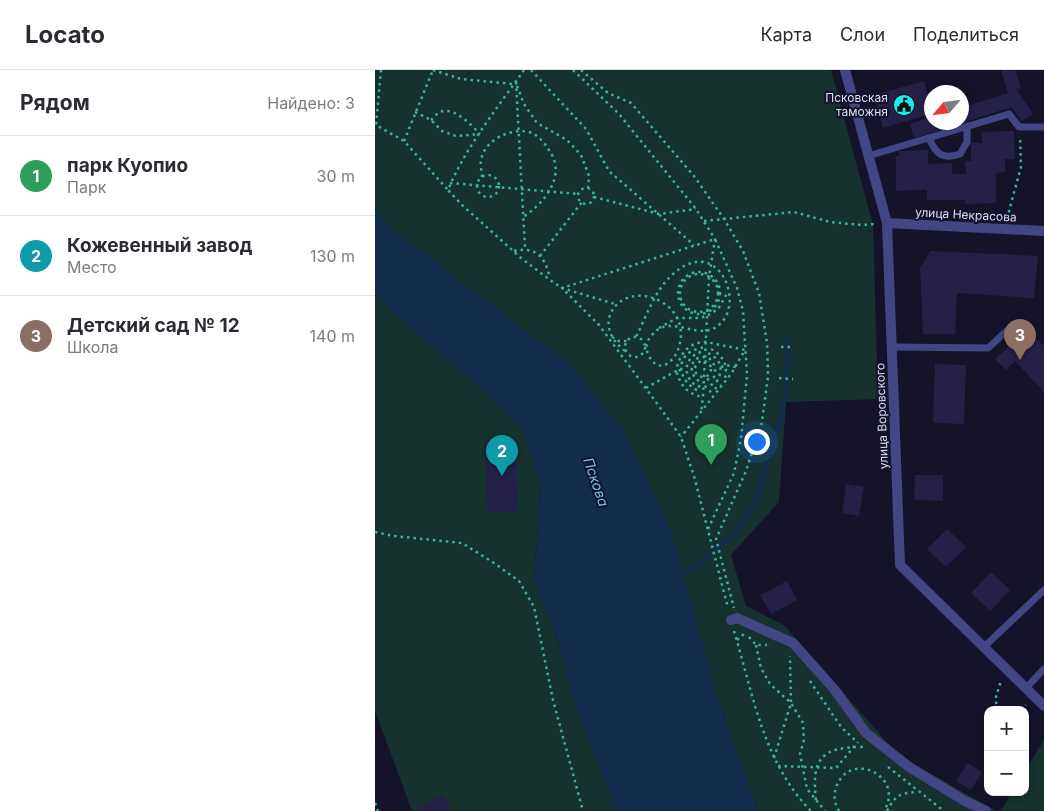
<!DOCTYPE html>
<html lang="ru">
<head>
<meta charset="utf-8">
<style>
  :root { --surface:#fff; --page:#f2f2f3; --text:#2b2b33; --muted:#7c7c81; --line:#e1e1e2; --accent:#db2777 }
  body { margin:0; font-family:Inter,sans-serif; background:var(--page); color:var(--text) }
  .controls { position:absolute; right:15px; bottom:15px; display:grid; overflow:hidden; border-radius:10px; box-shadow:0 2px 8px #0003 }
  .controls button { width:45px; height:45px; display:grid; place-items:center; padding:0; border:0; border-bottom:1px solid var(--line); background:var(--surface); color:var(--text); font:25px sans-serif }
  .compass { position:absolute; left:549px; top:15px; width:45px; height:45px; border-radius:50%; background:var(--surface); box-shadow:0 2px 8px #0003; rotate:242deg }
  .you { position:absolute; left:381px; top:371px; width:18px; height:18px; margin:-12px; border:4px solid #fff; border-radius:50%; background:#1a73e8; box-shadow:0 0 0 8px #1a73e833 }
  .badge { display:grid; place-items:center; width:32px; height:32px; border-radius:50%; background:var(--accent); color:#fff; font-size:16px; font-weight:700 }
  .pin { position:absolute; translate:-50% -41px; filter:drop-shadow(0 1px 2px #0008) }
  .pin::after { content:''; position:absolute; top:26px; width:18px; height:15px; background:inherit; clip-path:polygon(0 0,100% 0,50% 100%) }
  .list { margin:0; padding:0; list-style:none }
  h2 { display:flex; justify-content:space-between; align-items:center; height:65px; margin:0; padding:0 20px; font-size:21px }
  h2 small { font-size:16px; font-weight:400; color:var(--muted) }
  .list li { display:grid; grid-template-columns:32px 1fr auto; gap:15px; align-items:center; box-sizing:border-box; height:80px; padding:0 20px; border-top:1px solid var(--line) }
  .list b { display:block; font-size:19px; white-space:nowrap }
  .list p { margin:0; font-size:16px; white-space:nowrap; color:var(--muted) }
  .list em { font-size:16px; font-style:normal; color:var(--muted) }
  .map { position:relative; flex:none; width:669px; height:741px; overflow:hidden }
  header { display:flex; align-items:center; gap:30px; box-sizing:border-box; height:70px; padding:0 25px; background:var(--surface); border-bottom:1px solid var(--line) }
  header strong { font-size:24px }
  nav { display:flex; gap:28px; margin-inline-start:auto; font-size:18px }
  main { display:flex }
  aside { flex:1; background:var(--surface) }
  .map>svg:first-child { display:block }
  .green { fill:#16322e }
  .water { fill:#132e4c }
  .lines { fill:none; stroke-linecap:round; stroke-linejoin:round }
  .stream { stroke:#132e4c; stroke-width:4.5 }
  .building { fill:#242048 }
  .path { stroke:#3bb39f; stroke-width:2.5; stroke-dasharray:2.5 4; stroke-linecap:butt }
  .lane { stroke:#424684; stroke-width:7 }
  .street { stroke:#424684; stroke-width:10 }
  .labels { text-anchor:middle; stroke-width:4; stroke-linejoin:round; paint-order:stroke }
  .poi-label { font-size:12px; fill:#ddddfc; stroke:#141329; text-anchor:end }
  .street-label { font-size:12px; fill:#ddddfc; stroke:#141329 }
  .water-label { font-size:14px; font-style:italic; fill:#73c6f4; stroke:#141329 }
</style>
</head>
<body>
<header>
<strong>Locato</strong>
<nav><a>Карта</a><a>Слои</a><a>Поделиться</a></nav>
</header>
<main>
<aside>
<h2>Рядом<small>Найдено: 3</small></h2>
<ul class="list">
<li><span class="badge" style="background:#2e9e5b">1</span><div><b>парк Куопио</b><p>Парк</p></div><em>30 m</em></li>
<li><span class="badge" style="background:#0f9aa8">2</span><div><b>Кожевенный завод</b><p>Место</p></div><em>130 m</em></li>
<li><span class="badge" style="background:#8d6e63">3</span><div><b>Детский сад № 12</b><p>Школа</p></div><em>140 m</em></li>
</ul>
</aside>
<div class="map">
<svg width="669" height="741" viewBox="0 0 669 741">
  <rect width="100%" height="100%" fill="#141329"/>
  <g class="green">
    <polygon points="0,0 456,0 498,155 503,329 411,332 404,432 356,485 371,536 410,556 523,685 621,741 383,741 343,629 85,212 15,158 0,138"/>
    <polygon points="0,225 56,276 107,319 148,360 166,414 159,509 183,571 201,639 242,741 37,741 0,641"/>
    <polygon points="669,670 669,741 626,741 637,722 650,722 650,701"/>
  </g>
  <polygon class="water" points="0,138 15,158 195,294 247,358 296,461 343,629 383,741 242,741 201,639 183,571 159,509 166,414 148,360 107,319 56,276 0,225"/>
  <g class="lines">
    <polyline class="stream" points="303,508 315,501 362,461 380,433 407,343 412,314 413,270"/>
  </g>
  <g class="building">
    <polygon points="626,0 640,0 646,18 636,22 642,20 658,44 646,51 637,37 539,68 535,54 556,47 556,52 586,52 586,38 633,23"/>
    <polygon points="549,11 556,35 556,44 508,58 499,25"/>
    <polygon points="639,61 640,89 630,89 630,102 621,103 621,133 590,134 590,130 552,130 552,120 521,121 521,86 524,86 524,81 553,80 553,94 577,93 577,104 591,104 590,91 596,91 596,73 607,73 607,62"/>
    <polygon points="555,181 663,186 659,228 582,223 580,264 548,264 545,198"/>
    <polygon points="652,259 669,276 669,322 640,291 631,300 620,289"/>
    <polygon points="560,294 591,295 589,354 558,353"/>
    <polygon points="141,369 143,441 112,442 110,370"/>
    <polygon points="540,405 568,405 568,431 539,430"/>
    <polygon points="471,414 489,417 484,446 467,443"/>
    <polygon points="572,459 591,477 571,497 552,479"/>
    <polygon points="616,502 635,520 615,541 596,523"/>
    <polygon points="412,511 422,530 396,544 385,525"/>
    <polygon points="592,693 607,702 596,720 581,711"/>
    <polygon points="68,725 76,741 47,741 45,737"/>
  </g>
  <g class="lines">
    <g class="path">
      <polyline points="6,0 1,55 29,71 73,120"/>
      <polyline points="58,0 86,9 138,14"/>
      <path d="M 149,0 C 123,37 90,78 73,120 L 87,135 L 146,188 L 175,210 L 187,218 L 240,234"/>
      <polyline points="156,0 211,59 234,101 319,175"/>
      <polyline points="198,0 244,44 321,139 340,169 334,207 328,327 326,343"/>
      <polyline points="206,0 233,23 256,33 319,106 349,149 368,181 384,223 392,273 393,306 387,352 371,401 341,469 359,538"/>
      <polyline points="141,12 150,178"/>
      <polyline points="142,16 149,34 162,53 192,70 206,85 214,106 213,118"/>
      <polyline points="40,42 56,50 67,61 81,66 105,64"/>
      <path d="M 56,50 C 59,48 62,43 65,42 C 79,36 96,55 105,64"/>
      <polyline points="29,71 58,0"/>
      <circle cx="113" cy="116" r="11"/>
      <path d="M 107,107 C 107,102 105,96 106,91 C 108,70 138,56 157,63 C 164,66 170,74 174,80 C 192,105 170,133 148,147"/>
      <polyline points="75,113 203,124"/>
      <circle cx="211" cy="126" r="8"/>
      <polyline points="219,127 284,144 321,139"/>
      <polyline points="634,149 634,141 646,97 645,66"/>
      <polyline points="329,151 419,142 455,152 487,155 501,154"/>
      <path d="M 139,181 C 161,176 170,187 175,208"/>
      <polyline points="165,186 207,132"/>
      <circle cx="324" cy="223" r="21"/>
      <circle cx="324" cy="223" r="19"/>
      <polyline points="284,258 302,248 324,248 332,246 343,239 353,222"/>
      <circle cx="260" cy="277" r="10"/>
      <polyline points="237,267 244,271 252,271"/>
      <polyline points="406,277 418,277"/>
      <path d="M 336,279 C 349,286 354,297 349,311"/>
      <path d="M 250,281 C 212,252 247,211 285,231 C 330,255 291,320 274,286 C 270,278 271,272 277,265 C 296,241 325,275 346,253 C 370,229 341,164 297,205 C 280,220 271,247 261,267"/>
      <path d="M 326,282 C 297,291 317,332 342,311 C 350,297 344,288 331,282"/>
      <circle cx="328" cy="299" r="8"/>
      <polyline points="346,297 351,295 361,297"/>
      <path d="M 306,300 L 301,301 C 306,316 312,324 328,327"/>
      <polyline points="404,308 418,309"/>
      <path d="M 324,311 C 316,306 313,293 323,288 C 336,283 343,297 339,307 L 329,311"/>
      <path d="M 271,318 L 301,301 C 304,285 313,272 331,272 L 370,280 L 356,304 L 306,367"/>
      <path d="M 322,320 C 307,313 299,293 315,282 C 320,279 326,278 331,277"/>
      <polyline points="334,322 346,315"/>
      <polyline points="333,459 359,403 366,369 372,305 368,241 362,218 340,169 187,218 224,255 281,332 306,367 319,406 353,538"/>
      <polyline points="0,462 19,466 87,473 119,493 144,511 159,537 178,630 208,741"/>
      <path d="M 359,561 C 378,624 388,692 436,741"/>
      <polyline points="374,567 381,575 392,575"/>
      <polyline points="362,570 370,563"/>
      <polyline points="381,575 386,598 395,614 416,633 428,653 429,670 425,684 432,719 450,741"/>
      <polyline points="435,611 466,657 480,670"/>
      <polyline points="624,640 620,630 626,611"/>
      <polyline points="646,640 651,635"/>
      <polyline points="399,688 416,633 415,586"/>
      <polyline points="403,696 461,698 483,672"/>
      <polyline points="513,697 569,741"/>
      <path d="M 441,730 C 436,688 447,677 488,677"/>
      <polyline points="0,733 3,741"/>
      <path d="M 464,741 C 459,733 458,724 462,715 C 477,680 530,707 509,741"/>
      <path d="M 512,741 C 520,726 524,723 542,722"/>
    </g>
    <g class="lane">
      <path d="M 554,68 C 561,84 567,90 585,84 L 592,72 L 592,56"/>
      <polyline points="493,86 634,44 644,57 669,57"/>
      <polyline points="516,277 613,278 638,255"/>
      <polyline points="609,577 669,520"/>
      <polyline points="651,618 669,599"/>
    </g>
    <g class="street">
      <polyline points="470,0 512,153 525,495 669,636"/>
      <polyline points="512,153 669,161"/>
      <polyline points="356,550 362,548 418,573 459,619 491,663 534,697 590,731 611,741"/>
    </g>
  </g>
  <defs>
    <g id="civic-disc" transform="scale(1.125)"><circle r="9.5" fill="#18eded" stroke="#141329"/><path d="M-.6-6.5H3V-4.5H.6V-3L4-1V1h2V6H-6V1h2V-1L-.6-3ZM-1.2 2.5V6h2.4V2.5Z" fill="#111"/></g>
  </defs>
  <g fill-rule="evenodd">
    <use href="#civic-disc" x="529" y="35"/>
  </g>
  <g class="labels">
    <g class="poi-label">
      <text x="513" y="32">Псковская<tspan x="513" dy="14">таможня</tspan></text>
    </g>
    <g class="street-label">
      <text transform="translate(591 145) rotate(3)" y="4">улица Некрасова</text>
      <text transform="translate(507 346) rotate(-92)" y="4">улица Воровского</text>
    </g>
    <g class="water-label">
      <text transform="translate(221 412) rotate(71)" y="5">Пскова</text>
    </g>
  </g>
</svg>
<div class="controls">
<button>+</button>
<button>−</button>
</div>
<svg class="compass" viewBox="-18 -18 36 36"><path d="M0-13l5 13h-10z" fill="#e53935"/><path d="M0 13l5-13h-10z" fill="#7c7c81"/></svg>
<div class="you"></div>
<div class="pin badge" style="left:336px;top:395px;background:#2e9e5b">1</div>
<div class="pin badge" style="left:127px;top:406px;background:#0f9aa8">2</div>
<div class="pin badge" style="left:645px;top:290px;background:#8d6e63">3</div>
</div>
</main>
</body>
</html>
